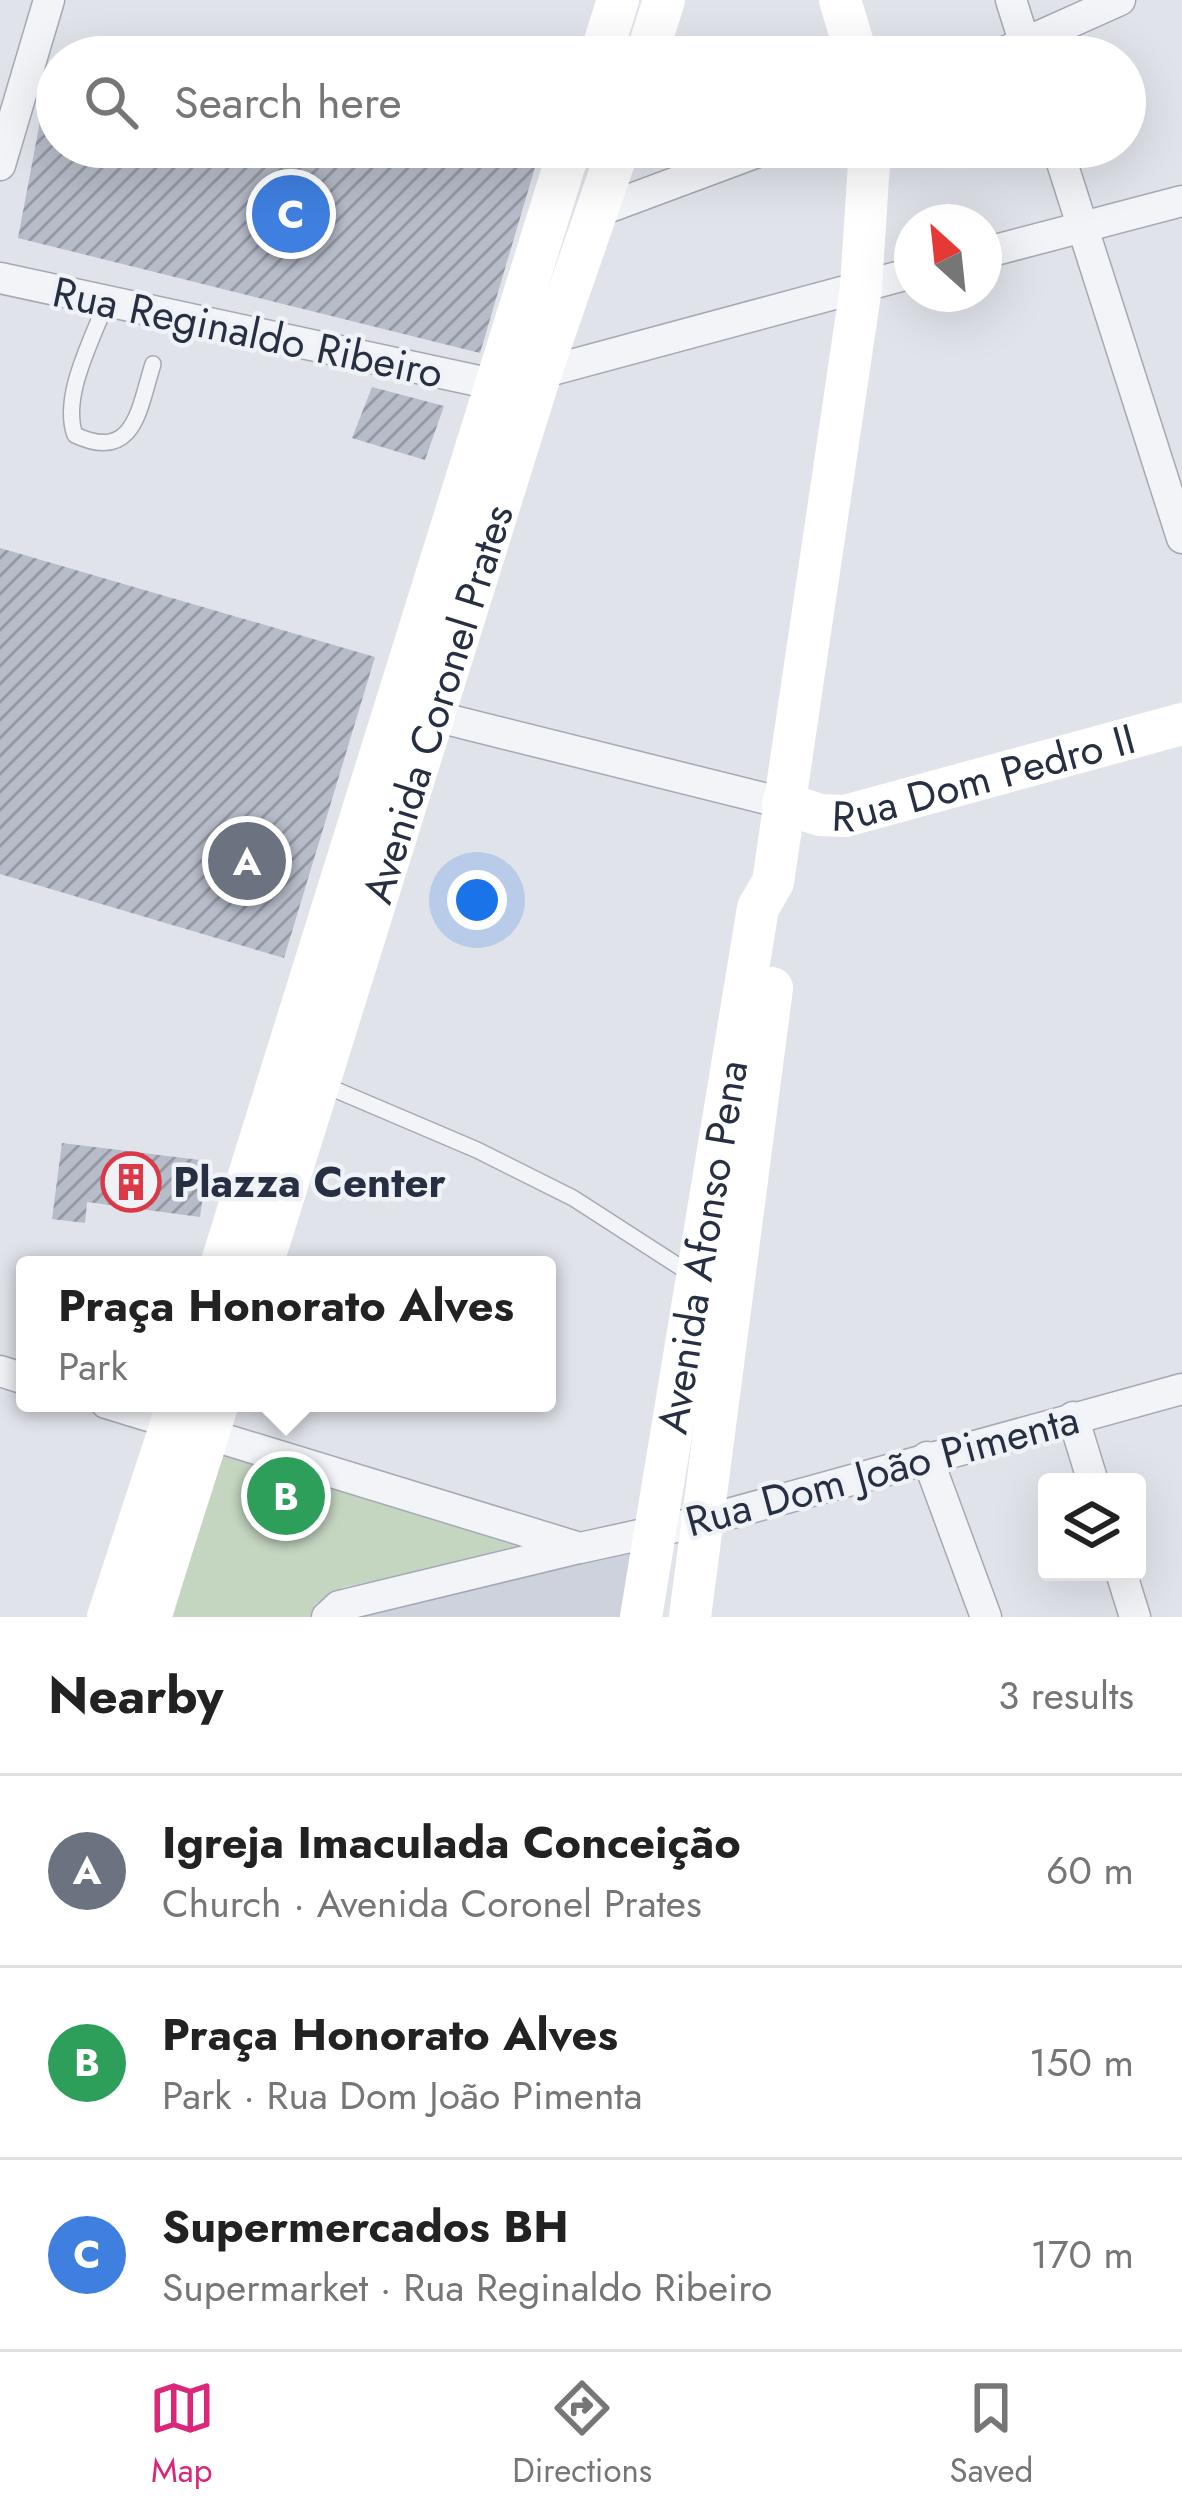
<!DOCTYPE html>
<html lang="en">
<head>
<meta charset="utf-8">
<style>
  :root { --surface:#fff; --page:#f6f6f6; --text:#222; --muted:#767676; --line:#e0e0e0; --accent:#db2777 }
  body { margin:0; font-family:Jost,sans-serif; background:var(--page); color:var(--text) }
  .controls { position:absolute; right:36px; bottom:36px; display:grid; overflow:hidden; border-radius:12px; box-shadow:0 12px 48px #0002 }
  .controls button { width:108px; height:108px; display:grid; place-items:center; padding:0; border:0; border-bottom:3px solid var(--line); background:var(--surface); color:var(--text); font:60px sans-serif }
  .compass { position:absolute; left:894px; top:204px; width:108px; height:108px; border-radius:50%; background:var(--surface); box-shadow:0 12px 48px #0002; rotate:333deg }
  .you { position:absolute; left:477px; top:900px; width:42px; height:42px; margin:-30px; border:9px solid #fff; border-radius:50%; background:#1a73e8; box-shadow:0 0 0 18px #1a73e833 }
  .badge { display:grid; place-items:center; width:78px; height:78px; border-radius:50%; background:var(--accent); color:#fff; font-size:39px; font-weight:700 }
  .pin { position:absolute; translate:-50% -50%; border:6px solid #fff; box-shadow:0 3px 12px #0006 }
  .popup { position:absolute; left:16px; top:1256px; width:540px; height:156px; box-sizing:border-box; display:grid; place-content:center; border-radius:12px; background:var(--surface); filter:drop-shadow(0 3px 9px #0005); font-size:39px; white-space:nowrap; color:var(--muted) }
  .popup b { font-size:45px; color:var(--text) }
  .popup::after { content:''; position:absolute; left:50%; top:100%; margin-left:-24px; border:24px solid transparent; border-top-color:var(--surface) }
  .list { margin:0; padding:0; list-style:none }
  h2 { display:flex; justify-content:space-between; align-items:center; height:156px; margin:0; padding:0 48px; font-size:51px }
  h2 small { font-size:39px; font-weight:400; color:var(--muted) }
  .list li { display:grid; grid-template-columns:78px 1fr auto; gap:36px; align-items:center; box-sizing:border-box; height:192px; padding:0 48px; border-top:3px solid var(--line) }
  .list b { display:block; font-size:45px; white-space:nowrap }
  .list p { margin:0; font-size:39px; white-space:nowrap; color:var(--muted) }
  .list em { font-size:39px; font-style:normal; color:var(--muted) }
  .icon { flex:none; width:66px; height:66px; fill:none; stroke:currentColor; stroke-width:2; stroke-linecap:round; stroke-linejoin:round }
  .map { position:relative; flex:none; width:1182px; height:1617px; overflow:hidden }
  .search { position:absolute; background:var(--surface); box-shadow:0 12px 48px #0002; left:36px; right:36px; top:36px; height:132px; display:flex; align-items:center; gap:30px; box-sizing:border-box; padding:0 42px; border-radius:66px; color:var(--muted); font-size:45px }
  .sheet { height:732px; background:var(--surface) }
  nav { display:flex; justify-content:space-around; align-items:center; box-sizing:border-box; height:168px; border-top:3px solid var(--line); background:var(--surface); font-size:33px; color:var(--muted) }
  nav a { display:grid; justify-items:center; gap:6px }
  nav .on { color:var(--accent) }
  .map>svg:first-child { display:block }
  .built { fill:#cdd2dc }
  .park { fill:#c4d5c0 }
  .building { fill:url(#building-hatch) }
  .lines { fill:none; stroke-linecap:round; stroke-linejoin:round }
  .service-casing { stroke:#a5a9b5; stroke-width:18 }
  .minor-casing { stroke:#a5a9b5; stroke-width:33 }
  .service { stroke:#f3f4f8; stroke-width:15 }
  .minor { stroke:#f3f4f8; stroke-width:30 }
  .secondary { stroke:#fff; stroke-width:42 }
  .labels { text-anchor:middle; stroke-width:9; stroke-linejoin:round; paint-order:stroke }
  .street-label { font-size:42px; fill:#272f43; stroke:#eff2f7 }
  .poi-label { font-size:42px; font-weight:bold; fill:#272f43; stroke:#eff2f7; text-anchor:start }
</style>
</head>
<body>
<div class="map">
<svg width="1182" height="1617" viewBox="0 0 1182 1617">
  <defs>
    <pattern id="building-hatch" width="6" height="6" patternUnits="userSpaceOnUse" patternTransform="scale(3)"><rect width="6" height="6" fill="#b6bcc8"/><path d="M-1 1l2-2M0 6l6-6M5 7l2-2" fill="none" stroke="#9499a4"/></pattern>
  </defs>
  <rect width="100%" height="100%" fill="#e0e3ea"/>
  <polygon class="built" points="631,1547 622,1617 347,1617"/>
  <polygon class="park" points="221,1453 509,1540 516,1547 507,1555 343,1587 315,1604 311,1617 173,1617"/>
  <g class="building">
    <polygon points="45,95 57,96 57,147 541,147 480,353 18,238"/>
    <polygon points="372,387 444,406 425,460 352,438"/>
    <polygon points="0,548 375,657 284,958 0,874"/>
    <polygon points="62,1143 208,1161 200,1217 87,1202 85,1223 52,1219"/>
  </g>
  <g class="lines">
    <g class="service-casing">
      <g id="service">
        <path d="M 106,303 C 92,340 61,397 75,435 C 135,463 139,408 153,364"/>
        <polyline points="322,1084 477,1150 573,1198 694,1276"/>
      </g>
    </g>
    <g class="minor-casing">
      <g id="minor">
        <polyline points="1011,0 1029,57"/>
        <polyline points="993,57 1120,0"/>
        <polyline points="1057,147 1182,538"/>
        <polyline points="0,165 49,0"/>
        <polyline points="599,211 771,147"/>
        <polyline points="984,253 1182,201"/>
        <polyline points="0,278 497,385 912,273"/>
        <polyline points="434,716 783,803"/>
        <polyline points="0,1371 25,1379"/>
        <polyline points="106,1403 580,1548 703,1521 1182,1389"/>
        <polyline points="1073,1417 1093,1482"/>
        <polyline points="927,1457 986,1617"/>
        <polyline points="1121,1572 1135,1617"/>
        <polyline points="327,1617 339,1606 579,1548"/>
      </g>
    </g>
    <use href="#service" class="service"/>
    <use href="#minor" class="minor"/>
    <g class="secondary">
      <polyline points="840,0 857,57"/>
      <polyline points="600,57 618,0"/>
      <polyline points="646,57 664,0"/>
      <path id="s1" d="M 783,803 L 820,815 L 845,816 L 1182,724"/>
      <polyline points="221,1265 570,147"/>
      <path id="s2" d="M 262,1265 L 541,372 L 619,147"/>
      <polyline points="108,1617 178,1403"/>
      <polyline points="150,1617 218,1403"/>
      <path id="s3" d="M 641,1617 L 758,908 L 773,882 L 861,287 L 870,147"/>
      <polyline points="690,1617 772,988"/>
    </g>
  </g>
  <defs>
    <g id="building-ring" transform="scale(3)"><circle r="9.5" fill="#eff2f7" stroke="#db3848" stroke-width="1.5"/><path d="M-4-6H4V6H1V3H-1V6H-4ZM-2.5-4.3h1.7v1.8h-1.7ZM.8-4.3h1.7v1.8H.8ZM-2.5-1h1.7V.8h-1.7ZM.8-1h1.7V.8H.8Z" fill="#db3848"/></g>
  </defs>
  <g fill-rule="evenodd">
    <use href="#building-ring" x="131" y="1182"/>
  </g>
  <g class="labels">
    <g class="street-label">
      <text transform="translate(248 332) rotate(12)" y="15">Rua Reginaldo Ribeiro</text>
      <text dy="15" stroke="none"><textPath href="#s2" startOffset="588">Avenida Coronel Prates</textPath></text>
      <text dy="15" stroke="none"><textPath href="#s1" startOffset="207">Rua Dom Pedro II</textPath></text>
      <text dy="15" stroke="none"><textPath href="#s3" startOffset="375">Avenida Afonso Pena</textPath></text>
      <text transform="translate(882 1470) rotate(-15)" y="15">Rua Dom João Pimenta</text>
    </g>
    <g class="poi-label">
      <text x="173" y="1197">Plazza Center</text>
    </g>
  </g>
</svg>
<div class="controls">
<button><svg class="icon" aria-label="layers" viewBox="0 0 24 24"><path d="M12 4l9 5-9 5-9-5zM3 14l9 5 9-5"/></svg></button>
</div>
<svg class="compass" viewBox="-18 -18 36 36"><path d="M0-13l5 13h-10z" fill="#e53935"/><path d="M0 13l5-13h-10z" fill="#767676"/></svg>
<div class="you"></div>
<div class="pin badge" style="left:247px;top:861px;background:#6b7280">A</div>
<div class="pin badge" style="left:286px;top:1496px;background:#2e9e5b">B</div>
<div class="popup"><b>Praça Honorato Alves</b>Park</div>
<div class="pin badge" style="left:291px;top:214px;background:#3f7fe0">C</div>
<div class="search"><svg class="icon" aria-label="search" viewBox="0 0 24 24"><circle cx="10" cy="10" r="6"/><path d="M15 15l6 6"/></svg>Search here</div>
</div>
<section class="sheet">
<h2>Nearby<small>3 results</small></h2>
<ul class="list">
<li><span class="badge" style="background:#6b7280">A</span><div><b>Igreja Imaculada Conceição</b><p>Church · Avenida Coronel Prates</p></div><em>60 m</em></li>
<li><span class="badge" style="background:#2e9e5b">B</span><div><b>Praça Honorato Alves</b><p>Park · Rua Dom João Pimenta</p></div><em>150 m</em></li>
<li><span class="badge" style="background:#3f7fe0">C</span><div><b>Supermercados BH</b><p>Supermarket · Rua Reginaldo Ribeiro</p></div><em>170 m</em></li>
</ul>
</section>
<nav>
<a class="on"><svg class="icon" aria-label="map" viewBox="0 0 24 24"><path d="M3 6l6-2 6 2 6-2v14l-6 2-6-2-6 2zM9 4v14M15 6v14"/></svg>Map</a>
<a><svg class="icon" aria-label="directions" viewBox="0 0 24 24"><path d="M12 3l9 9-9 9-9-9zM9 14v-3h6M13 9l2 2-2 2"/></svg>Directions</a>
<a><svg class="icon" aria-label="saved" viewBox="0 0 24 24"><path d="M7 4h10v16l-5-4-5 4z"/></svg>Saved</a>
</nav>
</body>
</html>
